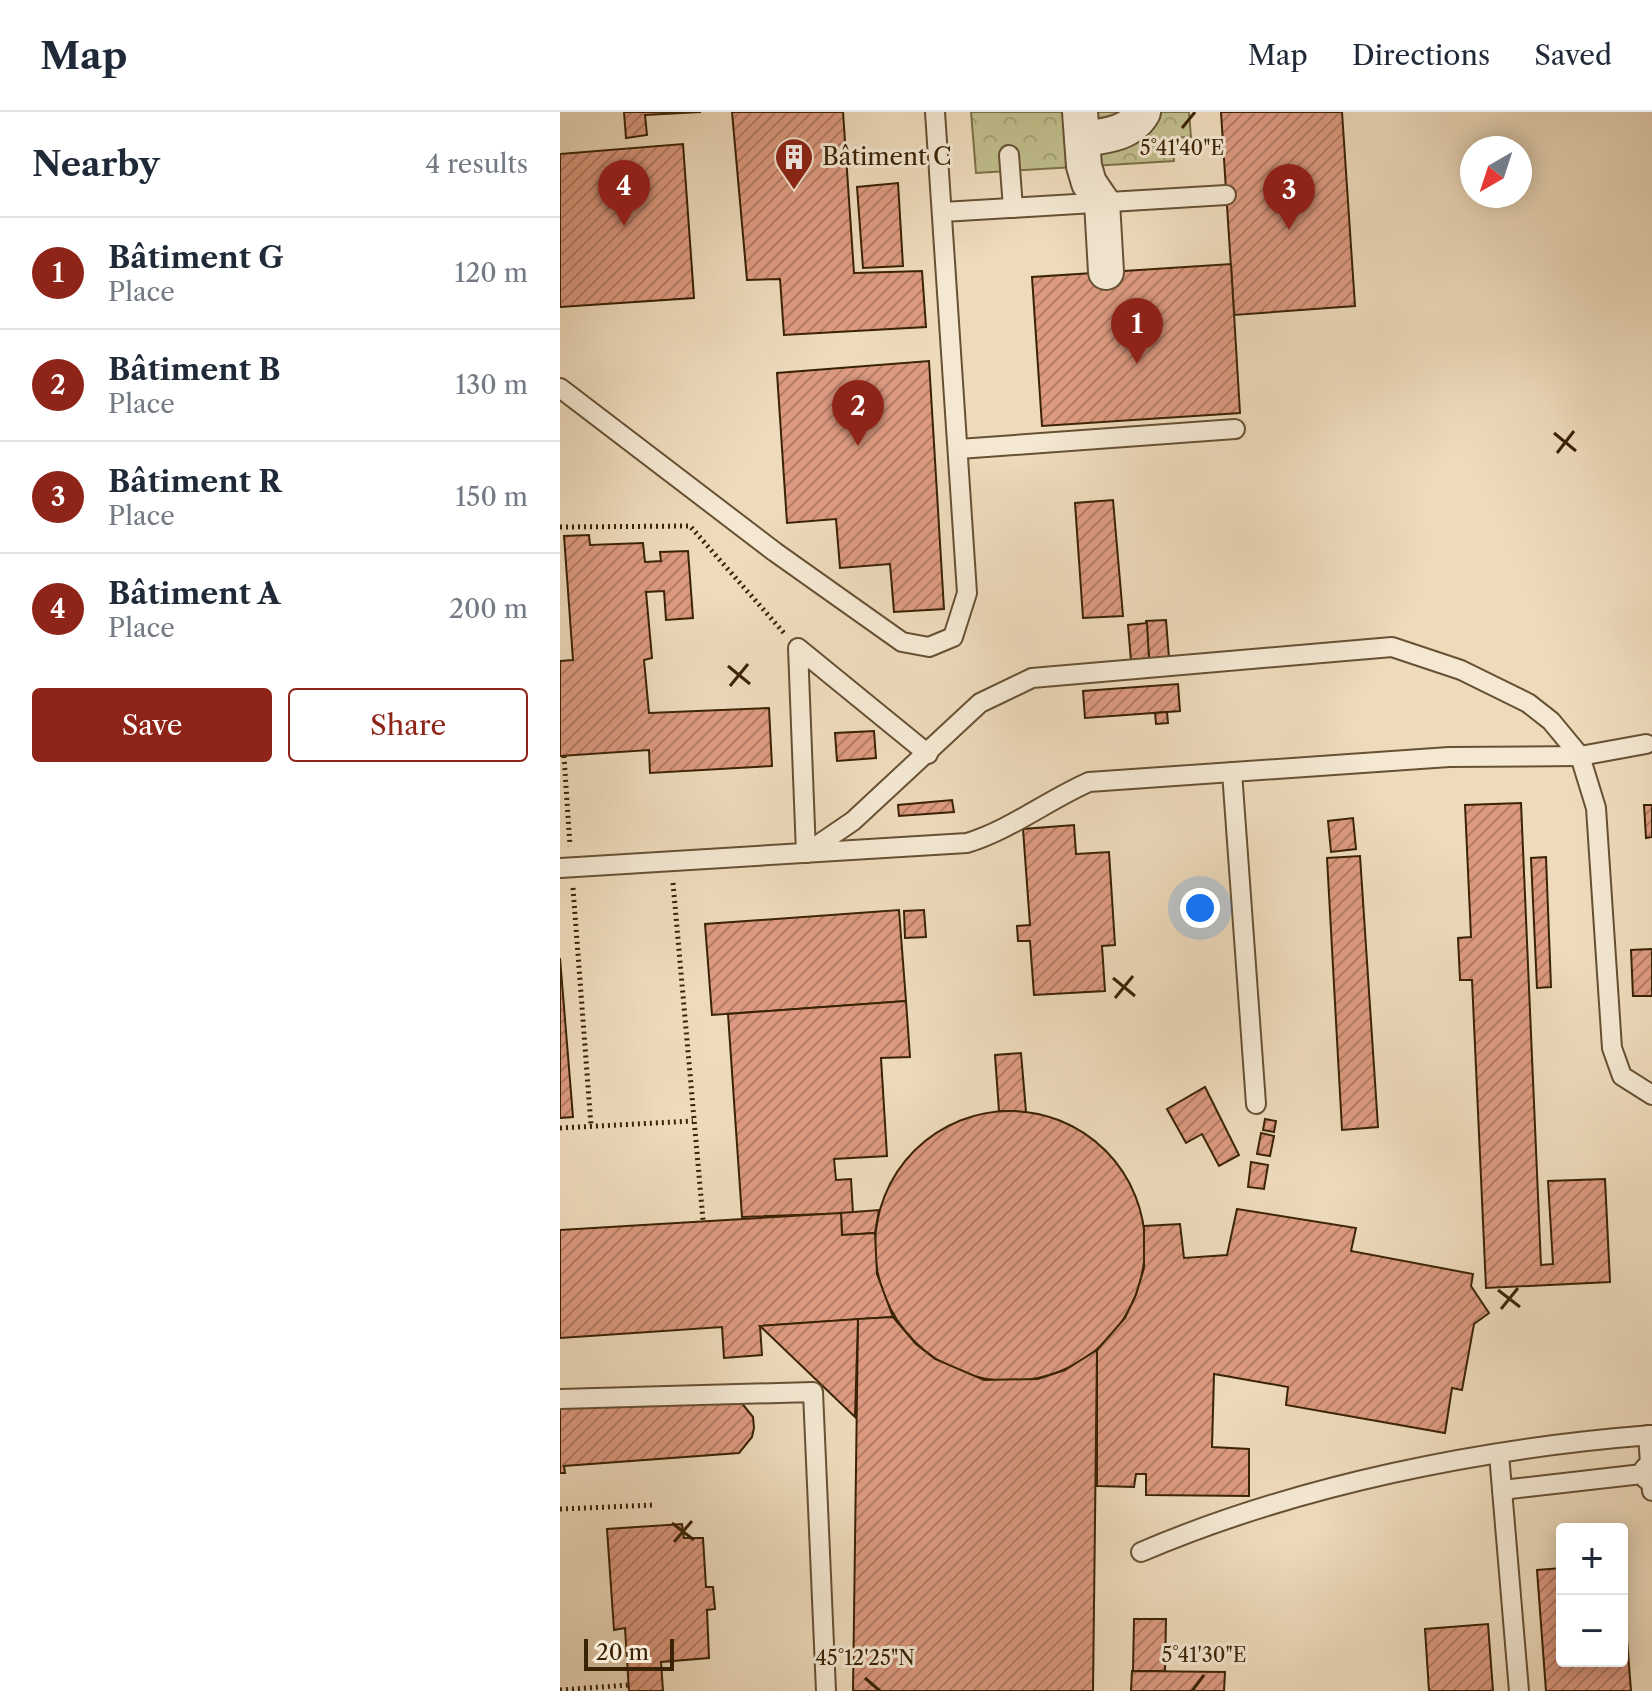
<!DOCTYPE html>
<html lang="en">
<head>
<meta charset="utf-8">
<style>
  :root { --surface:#fff; --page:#f2f2f3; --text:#1f2937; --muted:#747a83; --line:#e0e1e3; --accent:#8f2418 }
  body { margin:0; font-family:"Libre Caslon Text",serif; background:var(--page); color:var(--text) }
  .controls { position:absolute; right:24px; bottom:24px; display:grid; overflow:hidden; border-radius:8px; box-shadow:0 4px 20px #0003 }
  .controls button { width:72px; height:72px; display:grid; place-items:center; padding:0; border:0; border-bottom:2px solid var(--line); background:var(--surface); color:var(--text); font:40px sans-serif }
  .compass { position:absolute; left:900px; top:24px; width:72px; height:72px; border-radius:50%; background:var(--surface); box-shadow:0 4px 20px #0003; rotate:219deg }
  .scale { position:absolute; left:24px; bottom:20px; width:90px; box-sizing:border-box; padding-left:8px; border:4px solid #3a2305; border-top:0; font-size:22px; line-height:28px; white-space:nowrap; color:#3a2305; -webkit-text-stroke:6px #f4e8d3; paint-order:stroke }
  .you { position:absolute; left:640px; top:796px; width:28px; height:28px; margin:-20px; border:6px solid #fff; border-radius:50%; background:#1a73e8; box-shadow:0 0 0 12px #1a73e833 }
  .badge { display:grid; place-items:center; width:52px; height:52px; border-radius:50%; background:var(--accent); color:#fff; font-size:26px; font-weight:700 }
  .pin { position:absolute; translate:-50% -66px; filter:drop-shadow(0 2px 4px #0008) }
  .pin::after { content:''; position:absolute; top:42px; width:28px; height:24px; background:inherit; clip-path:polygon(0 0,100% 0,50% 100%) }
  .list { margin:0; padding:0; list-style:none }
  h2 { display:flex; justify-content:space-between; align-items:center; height:104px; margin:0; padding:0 32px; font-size:34px }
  h2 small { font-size:26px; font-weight:400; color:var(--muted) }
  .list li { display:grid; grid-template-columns:52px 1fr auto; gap:24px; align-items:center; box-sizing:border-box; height:112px; padding:0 32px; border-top:2px solid var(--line) }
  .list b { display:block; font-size:30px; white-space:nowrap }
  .list p { margin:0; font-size:26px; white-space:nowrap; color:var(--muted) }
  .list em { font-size:26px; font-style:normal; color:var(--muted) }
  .actions { display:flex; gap:16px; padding:24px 32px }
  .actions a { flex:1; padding:18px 0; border:2px solid var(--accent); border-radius:8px; text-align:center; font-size:28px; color:var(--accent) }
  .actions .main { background:var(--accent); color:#fff }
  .map { position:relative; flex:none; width:1092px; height:1579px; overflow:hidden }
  header { display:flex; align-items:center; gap:48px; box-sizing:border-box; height:112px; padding:0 40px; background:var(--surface); border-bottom:2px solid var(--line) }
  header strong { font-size:38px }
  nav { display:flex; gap:44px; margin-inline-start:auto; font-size:28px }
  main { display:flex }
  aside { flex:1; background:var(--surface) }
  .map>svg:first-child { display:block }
  .forest { fill:url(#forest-crowns); stroke:#7d7048; stroke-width:2 }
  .building { fill:url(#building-hatch); stroke:#3a2305; stroke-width:2 }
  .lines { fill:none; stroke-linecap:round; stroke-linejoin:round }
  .lane-casing { stroke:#675133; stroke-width:22 }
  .street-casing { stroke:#675133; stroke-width:38 }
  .path { stroke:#3a2305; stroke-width:5; stroke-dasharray:2 4; stroke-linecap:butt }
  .lane { stroke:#f4e8d3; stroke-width:18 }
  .street { stroke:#f4e8d3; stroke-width:34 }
  .ticks { fill:none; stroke:#3a2305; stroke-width:3 }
  .labels { text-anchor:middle; stroke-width:6; stroke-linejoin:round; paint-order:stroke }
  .poi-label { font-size:24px; fill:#3a2305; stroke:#f4e8d3; text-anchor:start }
  .ticks-label { font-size:20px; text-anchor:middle; fill:#3a2305; stroke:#f4e8d3; stroke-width:6; stroke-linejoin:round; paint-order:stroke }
</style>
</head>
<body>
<header>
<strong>Map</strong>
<nav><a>Map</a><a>Directions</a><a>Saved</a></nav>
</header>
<main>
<aside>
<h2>Nearby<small>4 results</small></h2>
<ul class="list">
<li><span class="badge">1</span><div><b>Bâtiment G</b><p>Place</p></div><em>120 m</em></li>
<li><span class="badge">2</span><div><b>Bâtiment B</b><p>Place</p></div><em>130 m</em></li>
<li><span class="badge">3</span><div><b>Bâtiment R</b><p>Place</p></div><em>150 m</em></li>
<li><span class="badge">4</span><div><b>Bâtiment A</b><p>Place</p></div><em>200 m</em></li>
</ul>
<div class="actions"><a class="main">Save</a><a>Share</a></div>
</aside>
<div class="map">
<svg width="1092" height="1579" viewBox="0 0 1092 1579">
  <defs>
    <pattern id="forest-crowns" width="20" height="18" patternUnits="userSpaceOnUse" patternTransform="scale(2)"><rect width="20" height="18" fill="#c0be8c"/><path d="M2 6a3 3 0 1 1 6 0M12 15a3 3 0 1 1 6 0" fill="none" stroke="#a6a377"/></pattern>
    <pattern id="building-hatch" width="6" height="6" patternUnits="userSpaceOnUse" patternTransform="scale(2)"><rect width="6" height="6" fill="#dd9a80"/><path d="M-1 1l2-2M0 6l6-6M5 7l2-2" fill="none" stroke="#b47d67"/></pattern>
  </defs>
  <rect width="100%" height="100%" fill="#eedbbc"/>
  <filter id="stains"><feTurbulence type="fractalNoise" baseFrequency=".0025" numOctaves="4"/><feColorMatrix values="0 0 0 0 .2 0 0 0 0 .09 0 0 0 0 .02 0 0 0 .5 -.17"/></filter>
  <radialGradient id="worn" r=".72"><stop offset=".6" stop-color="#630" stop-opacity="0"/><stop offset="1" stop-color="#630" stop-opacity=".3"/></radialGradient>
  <polygon class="forest" points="411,0 629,0 631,25 611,26 614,49 416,61"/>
  <g class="building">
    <polygon points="64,0 141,0 85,3 87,23 66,26"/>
    <polygon points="172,0 283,0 294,161 362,159 366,215 224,223 220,167 187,168"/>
    <polygon points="661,0 782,0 795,194 674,203"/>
    <polygon points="123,32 134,186 0,195 0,42"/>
    <polygon points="338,71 343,154 303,156 297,75"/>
    <polygon points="671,152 680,301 482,314 472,165"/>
    <polygon points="369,249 384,497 334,500 330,452 280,456 276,407 227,411 217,261"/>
    <polygon points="553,388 563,504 523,506 515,391"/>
    <polygon points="29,423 30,433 83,431 85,450 101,449 100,440 128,439 133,506 106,508 104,479 86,480 92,546 84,548 89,601 209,596 212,654 90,661 89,638 0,644 0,549 13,548 4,424"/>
    <polygon points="606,508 609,546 589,547 586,509"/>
    <polygon points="587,511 589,547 571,549 568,513"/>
    <polygon points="618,572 620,599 525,606 523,579"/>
    <polygon points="607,600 608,611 596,612 595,601"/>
    <polygon points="314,619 316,646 277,649 275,621"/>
    <polygon points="392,688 394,700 339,704 338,693"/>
    <polygon points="961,691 981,1153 993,1152 988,1069 1045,1067 1050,1170 926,1176 912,868 900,868 898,826 911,825 905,693"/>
    <polygon points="1084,693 1092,693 1092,725 1086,726"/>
    <polygon points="793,706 796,737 771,740 768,709"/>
    <polygon points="514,713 516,742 549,740 555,833 542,834 545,879 474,883 470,829 458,829 457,814 470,813 463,717"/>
    <polygon points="800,744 818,1015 782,1018 767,746"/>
    <polygon points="986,745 991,875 977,876 971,746"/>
    <polygon points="339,798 346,889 152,903 145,812"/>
    <polygon points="364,798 366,825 345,826 344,799"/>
    <polygon points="1092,837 1092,884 1073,884 1071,838"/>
    <polygon points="0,846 13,1005 0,1006"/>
    <polygon points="346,889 350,945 321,946 327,1044 274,1047 276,1068 291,1067 293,1101 182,1105 168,902"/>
    <polygon points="461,941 466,1000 439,999 435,943"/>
    <polygon points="645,975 679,1043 659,1054 642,1022 626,1031 607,997"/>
    <circle cx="450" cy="1134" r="135"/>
    <polygon points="705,1007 716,1009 714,1020 703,1018"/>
    <polygon points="701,1021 714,1024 710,1044 697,1042"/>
    <polygon points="691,1050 708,1053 704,1077 688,1075"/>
    <polygon points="677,1097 796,1116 791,1139 913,1162 911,1174 929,1201 914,1212 902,1278 892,1276 885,1321 726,1293 728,1275 654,1262 652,1335 689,1337 689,1384 586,1383 586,1362 576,1362 574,1375 537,1374 537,1238 565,1206 576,1183 584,1156 584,1114 620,1112 624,1146 667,1143"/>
    <polygon points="319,1098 315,1121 282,1123 281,1101"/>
    <polygon points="281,1101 282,1123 315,1121 317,1162 333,1205 200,1214 202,1243 164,1246 162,1215 0,1226 0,1118"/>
    <polygon points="333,1205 356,1232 375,1247 424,1268 478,1267 505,1258 537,1238 533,1579 293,1579 298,1207"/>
    <polygon points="298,1207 295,1305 200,1214"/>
    <polygon points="180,1289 193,1305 194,1316 192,1325 179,1341 4,1354 5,1361 0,1361 0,1290"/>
    <polygon points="122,1412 124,1426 143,1426 146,1475 153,1475 155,1497 147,1498 149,1546 101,1550 103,1579 69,1579 65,1516 54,1518 47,1417"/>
    <polygon points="1002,1456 1002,1549 1062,1549 1062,1463 1071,1579 986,1579 977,1458"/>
    <polygon points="574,1507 606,1507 605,1559 573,1559"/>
    <polygon points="928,1512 933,1579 869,1579 865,1517"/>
    <polygon points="572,1559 665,1560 664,1579 571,1579"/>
  </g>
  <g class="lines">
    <g class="lane-casing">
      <g id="lane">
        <polyline points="449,43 453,96"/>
        <polyline points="383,100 666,83"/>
        <polyline points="0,276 215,440 342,530 369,535 393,525 407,481 375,0"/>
        <polyline points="399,337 675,317"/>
        <polyline points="672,660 696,992"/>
        <polyline points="246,741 293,709 420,591 472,566 832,535 901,558 968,591 991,609 1020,644 1036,696 1052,936 1062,964 1092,983"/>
        <polyline points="246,741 238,536 368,642"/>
        <path d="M 0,756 L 407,731 C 450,718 488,688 529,670 L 889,645 L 1020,644 L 1086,632"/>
        <polyline points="0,1287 253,1280 266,1579"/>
        <polyline points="1088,1323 1092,1379"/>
        <polyline points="939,1342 959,1579"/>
        <polyline points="942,1378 1091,1361"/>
        <path d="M 581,1440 C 738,1373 922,1336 1092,1323"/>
      </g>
    </g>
    <g class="street-casing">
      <g id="street">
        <polyline points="520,0 524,54 529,71 542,90 546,160"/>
        <path d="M 522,27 C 545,24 571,22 583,0"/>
        <polyline points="1091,1361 1092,1361"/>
      </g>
    </g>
    <g class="path">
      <polyline points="0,415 130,414 224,521"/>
      <polyline points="4,644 10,734"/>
      <polyline points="113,771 143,1108"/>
      <polyline points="13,776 31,1014"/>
      <polyline points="0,1016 133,1009"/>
      <polyline points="0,1397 94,1393"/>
      <polyline points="0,1578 68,1573"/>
    </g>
    <use href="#lane" class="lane"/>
    <use href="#street" class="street"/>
  </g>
  <path class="ticks" d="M 622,16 L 635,0M 994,321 L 1016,339M 997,341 L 1014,319M 168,554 L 190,572M 170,574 L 188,552M 553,866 L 575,884M 555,886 L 573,864M 938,1178 L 960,1195M 941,1197 L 958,1176M 112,1411 L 134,1428M 114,1430 L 132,1409M 305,1566 L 320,1579M 632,1579 L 644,1563"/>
  <defs>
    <g id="building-pin" transform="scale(2)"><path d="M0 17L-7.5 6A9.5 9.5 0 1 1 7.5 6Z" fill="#8f2418" stroke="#f4e8d3"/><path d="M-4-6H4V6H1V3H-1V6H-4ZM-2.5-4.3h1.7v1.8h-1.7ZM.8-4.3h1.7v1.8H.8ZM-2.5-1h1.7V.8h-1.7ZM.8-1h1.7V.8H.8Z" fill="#fff"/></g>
  </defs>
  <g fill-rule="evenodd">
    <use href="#building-pin" x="234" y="45"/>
  </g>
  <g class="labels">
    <g class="poi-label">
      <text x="262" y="53">Bâtiment C</text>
    </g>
  </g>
  <g class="ticks-label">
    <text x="622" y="43">5°41'40"E</text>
    <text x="644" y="1550">5°41'30"E</text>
    <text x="305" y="1553">45°12'25"N</text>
  </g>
  <rect width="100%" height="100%" filter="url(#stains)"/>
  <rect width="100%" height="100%" fill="url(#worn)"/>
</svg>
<div class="controls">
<button>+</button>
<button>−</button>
</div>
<svg class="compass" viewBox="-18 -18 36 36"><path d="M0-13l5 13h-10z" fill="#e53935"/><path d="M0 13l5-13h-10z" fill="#747a83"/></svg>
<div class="scale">20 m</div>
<div class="you"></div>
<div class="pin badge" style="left:577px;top:252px">1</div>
<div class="pin badge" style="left:298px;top:334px">2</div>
<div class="pin badge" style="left:729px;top:118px">3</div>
<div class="pin badge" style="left:64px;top:114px">4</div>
</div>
</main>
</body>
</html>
